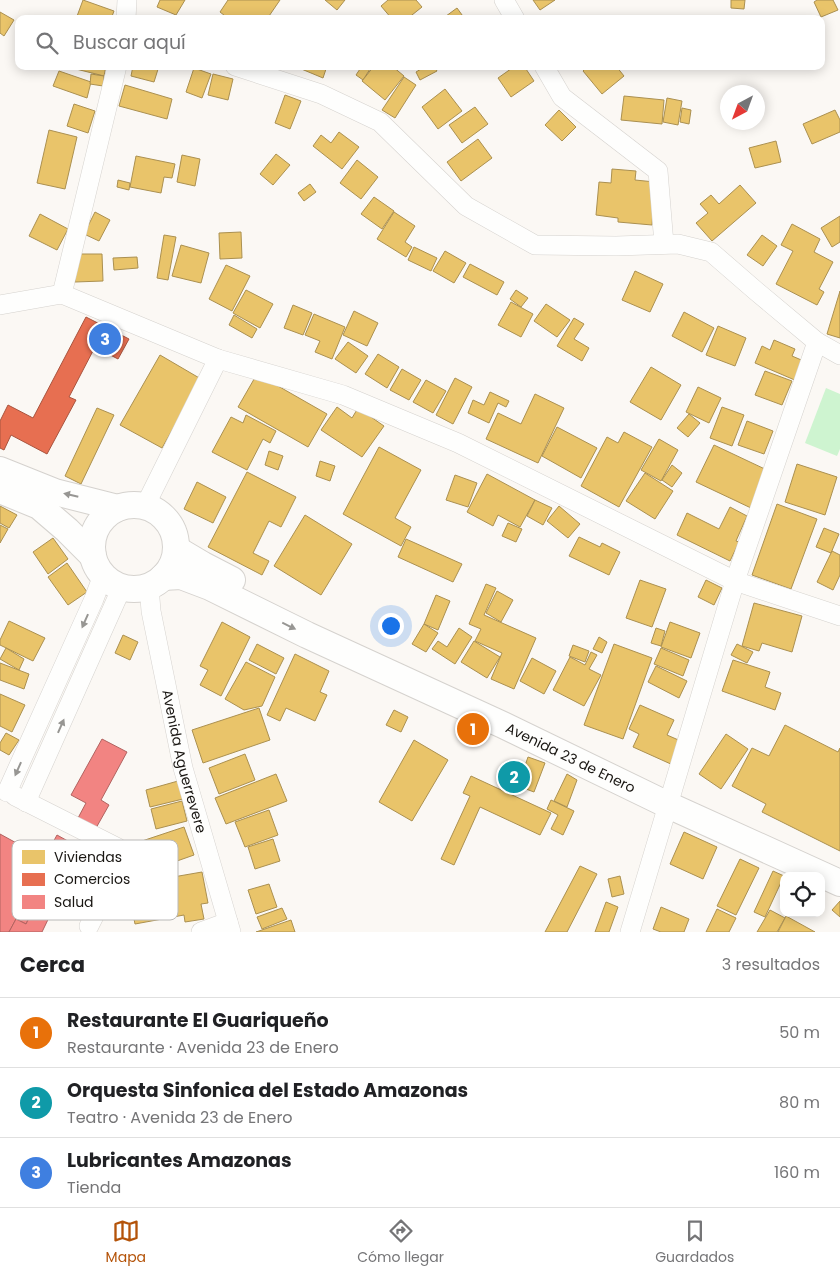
<!DOCTYPE html>
<html lang="es">
<head>
<meta charset="utf-8">
<style>
  :root { --surface:#fff; --page:#f2f2f2; --text:#202124; --muted:#757577; --line:#e0e0e0; --accent:#b45309 }
  body { margin:0; font-family:Poppins,sans-serif; background:var(--page); color:var(--text) }
  .controls { position:absolute; right:15px; bottom:15px; display:grid; overflow:hidden; border-radius:10px; box-shadow:0 2px 12px #0003 }
  .controls button { width:45px; height:45px; display:grid; place-items:center; padding:0; border:0; border-bottom:1px solid var(--line); background:var(--surface); color:var(--text); font:25px sans-serif }
  .compass { position:absolute; left:720px; top:85px; width:45px; height:45px; border-radius:50%; background:var(--surface); box-shadow:0 2px 12px #0003; rotate:221deg }
  .you { position:absolute; left:390px; top:625px; width:18px; height:18px; margin:-12px; border:4px solid #fff; border-radius:50%; background:#1a73e8; box-shadow:0 0 0 8px #1a73e833 }
  .badge { display:grid; place-items:center; width:32px; height:32px; border-radius:50%; background:var(--accent); color:#fff; font-size:16px; font-weight:700 }
  .pin { position:absolute; translate:-50% -50%; border:2px solid #fff; box-shadow:0 1px 5px #0006 }
  .list { margin:0; padding:0; list-style:none }
  h2 { display:flex; justify-content:space-between; align-items:center; height:65px; margin:0; padding:0 20px; font-size:21px }
  h2 small { font-size:16px; font-weight:400; color:var(--muted) }
  .list li { display:grid; grid-template-columns:32px 1fr auto; gap:15px; align-items:center; box-sizing:border-box; height:70px; padding:0 20px; border-top:1px solid var(--line) }
  .list b { display:block; font-size:19px; white-space:nowrap }
  .list p { margin:0; font-size:16px; white-space:nowrap; color:var(--muted) }
  .list em { font-size:16px; font-style:normal; color:var(--muted) }
  .icon { flex:none; width:28px; height:28px; fill:none; stroke:currentColor; stroke-width:2; stroke-linecap:round; stroke-linejoin:round }
  .map { position:relative; flex:none; width:840px; height:932px; overflow:hidden }
  .search { position:absolute; background:var(--surface); box-shadow:0 2px 12px #0003; left:15px; right:15px; top:15px; height:55px; display:flex; align-items:center; gap:12px; box-sizing:border-box; padding:0 18px; border-radius:10px; color:var(--muted); font-size:19px }
  .sheet { height:275px; background:var(--surface) }
  nav { display:flex; justify-content:space-around; align-items:center; box-sizing:border-box; height:70px; border-top:1px solid var(--line); background:var(--surface); font-size:14px; color:var(--muted) }
  nav a { display:grid; justify-items:center; gap:2px }
  nav .on { color:var(--accent) }
  .map>svg:first-child { display:block }
  .green { fill:#cef4d0 }
  .homes { fill:#e9c46a; stroke:#ab9050 }
  .shops { fill:#e76f51; stroke:#a9543e }
  .health { fill:#f28482; stroke:#b16360 }
  .lines { fill:none; stroke-linecap:round; stroke-linejoin:round }
  .street-casing { stroke:#d5d2ce; stroke-width:20 }
  .secondary-casing { stroke:#d5d2ce; stroke-width:28 }
  .street { stroke:#fefefd; stroke-width:19 }
  .secondary { stroke:#fefefd; stroke-width:26 }
  .oneway { fill:#979693 }
  .labels { text-anchor:middle; stroke-width:5; stroke-linejoin:round; paint-order:stroke }
  .street-label { font-size:14px; fill:#191612; stroke:#fff }
  .key { fill:#fff; stroke:#bab9b8; stroke-width:1 }
  .key-label { font-size:14px; fill:#191612 }
</style>
</head>
<body>
<div class="map">
<svg width="840" height="932" viewBox="0 0 840 932">
  <rect width="100%" height="100%" fill="#fbf8f4"/>
  <polygon class="green" points="826,388 840,394 840,449 837,456 805,443"/>
  <g class="homes">
    <polygon points="83,0 114,11 111,19 76,19"/>
    <polygon points="160,0 185,0 176,15 157,7"/>
    <polygon points="228,0 280,0 267,19 229,19 220,12"/>
    <polygon points="325,0 345,0 337,10"/>
    <polygon points="388,0 416,0 422,7 407,19 392,19 381,6"/>
    <polygon points="533,0 555,0 540,10"/>
    <polygon points="731,0 745,0 744,9 731,8"/>
    <polygon points="817,0 833,0 838,10 821,17 814,2"/>
    <polygon points="457,8 465,19 442,19"/>
    <polygon points="0,12 14,20 4,36 0,33"/>
    <polygon points="72,66 106,66 104,76 72,68"/>
    <polygon points="133,66 159,66 154,82 131,76"/>
    <polygon points="300,66 327,66 323,78 299,68"/>
    <polygon points="362,66 372,66 363,80 356,75"/>
    <polygon points="374,66 392,66 404,76 385,100 362,81"/>
    <polygon points="426,66 434,66 437,71 420,80 416,72"/>
    <polygon points="515,66 524,66 534,81 511,97 498,78"/>
    <polygon points="588,66 616,66 624,76 602,94 583,71"/>
    <polygon points="194,68 211,74 202,98 186,92"/>
    <polygon points="59,71 91,82 87,98 53,86"/>
    <polygon points="91,74 104,76 103,86 90,84"/>
    <polygon points="213,74 233,79 228,100 208,95"/>
    <polygon points="404,77 416,85 395,118 382,110"/>
    <polygon points="125,85 172,99 167,119 119,106"/>
    <polygon points="445,89 462,111 438,129 422,107"/>
    <polygon points="285,95 301,101 290,129 275,123"/>
    <polygon points="624,96 664,100 662,124 621,120"/>
    <polygon points="667,98 682,101 678,125 663,122"/>
    <polygon points="74,104 95,111 88,133 67,126"/>
    <polygon points="475,107 488,124 462,143 449,125"/>
    <polygon points="682,108 691,110 689,124 680,122"/>
    <polygon points="559,110 576,127 562,141 545,125"/>
    <polygon points="835,110 840,120 840,132 812,144 803,124"/>
    <polygon points="49,130 77,137 65,189 37,183"/>
    <polygon points="339,132 359,147 342,169 313,146 321,135 331,143"/>
    <polygon points="478,139 492,158 461,181 447,162"/>
    <polygon points="776,141 781,162 755,168 749,148"/>
    <polygon points="276,154 290,165 273,185 260,174"/>
    <polygon points="182,155 200,159 195,186 177,182"/>
    <polygon points="136,156 175,164 172,178 164,177 161,193 130,187"/>
    <polygon points="357,160 378,177 361,199 340,183"/>
    <polygon points="612,169 636,171 635,180 655,182 652,225 618,222 618,218 596,215 599,182 611,183"/>
    <polygon points="118,180 130,183 129,190 117,187"/>
    <polygon points="310,184 316,192 304,201 298,193"/>
    <polygon points="740,185 756,203 712,241 696,223 708,213 700,204 711,195 719,204"/>
    <polygon points="374,197 394,211 382,229 361,214"/>
    <polygon points="95,212 110,220 99,241 84,234"/>
    <polygon points="394,212 415,226 405,242 412,247 406,257 377,239"/>
    <polygon points="40,214 68,229 57,250 29,236"/>
    <polygon points="840,216 840,242 832,247 821,228"/>
    <polygon points="792,224 820,239 814,252 833,262 819,289 824,292 817,305 776,284 793,251 781,245"/>
    <polygon points="241,232 242,258 220,259 219,233"/>
    <polygon points="164,235 176,237 168,280 157,278"/>
    <polygon points="762,235 777,246 763,266 747,255"/>
    <polygon points="181,245 209,253 201,283 172,276"/>
    <polygon points="414,247 437,258 431,271 408,260"/>
    <polygon points="445,251 466,263 454,283 433,271"/>
    <polygon points="75,254 102,254 103,281 75,282"/>
    <polygon points="137,257 138,268 114,270 113,258"/>
    <polygon points="470,264 504,282 497,295 463,277"/>
    <polygon points="226,265 250,276 232,311 209,299"/>
    <polygon points="635,271 663,284 650,312 622,300"/>
    <polygon points="246,290 273,304 260,328 233,313"/>
    <polygon points="516,290 528,298 521,307 510,299"/>
    <polygon points="840,291 840,338 827,334"/>
    <polygon points="511,302 533,314 521,337 498,325"/>
    <polygon points="546,304 570,320 557,337 534,321"/>
    <polygon points="293,305 312,313 303,335 284,328"/>
    <polygon points="354,311 378,323 367,346 343,335"/>
    <polygon points="684,312 714,328 702,352 672,336"/>
    <polygon points="314,314 345,327 332,359 315,352 320,341 305,335"/>
    <polygon points="234,315 257,329 252,338 229,325"/>
    <polygon points="574,318 584,324 574,339 589,348 582,361 557,346"/>
    <polygon points="718,326 746,338 735,366 706,355"/>
    <polygon points="774,340 795,349 792,356 806,362 797,381 755,363 762,346 770,350"/>
    <polygon points="348,342 368,356 356,373 335,359"/>
    <polygon points="378,354 399,367 387,388 365,374"/>
    <polygon points="160,355 201,379 162,448 120,425"/>
    <polygon points="651,367 681,385 661,420 630,402"/>
    <polygon points="402,369 421,380 409,400 390,390"/>
    <polygon points="765,371 792,381 782,405 755,395"/>
    <polygon points="257,374 327,414 308,447 238,407"/>
    <polygon points="455,378 472,387 453,424 436,415"/>
    <polygon points="426,380 446,391 433,413 413,402"/>
    <polygon points="698,387 721,398 709,423 686,412"/>
    <polygon points="490,392 509,401 506,407 498,403 489,423 468,413 473,400 484,405"/>
    <polygon points="535,394 564,408 538,463 486,439 498,413 521,424"/>
    <polygon points="337,407 352,418 358,408 384,426 362,457 321,430"/>
    <polygon points="722,407 744,415 732,446 710,438"/>
    <polygon points="97,408 114,415 81,484 65,476"/>
    <polygon points="689,414 700,423 688,437 677,428"/>
    <polygon points="246,415 276,431 270,443 263,439 247,470 212,452 231,417 243,423"/>
    <polygon points="747,421 773,431 764,454 738,445"/>
    <polygon points="557,427 597,448 581,478 542,456"/>
    <polygon points="624,432 652,447 619,507 581,486 607,437 618,443"/>
    <polygon points="659,439 678,450 661,481 641,470"/>
    <polygon points="714,445 769,471 751,508 696,482"/>
    <polygon points="379,447 421,470 395,518 411,527 401,546 343,514"/>
    <polygon points="269,451 283,456 278,470 265,465"/>
    <polygon points="320,461 335,466 330,481 316,476"/>
    <polygon points="797,464 837,477 825,515 785,502"/>
    <polygon points="672,465 682,473 672,487 662,480"/>
    <polygon points="247,472 296,497 281,527 269,521 253,553 269,561 262,575 208,547"/>
    <polygon points="645,473 673,491 655,519 626,501"/>
    <polygon points="487,474 535,500 520,527 498,515 493,526 467,512"/>
    <polygon points="455,475 477,483 468,507 446,500"/>
    <polygon points="197,482 226,497 213,523 184,509"/>
    <polygon points="535,500 552,508 543,525 527,516"/>
    <polygon points="777,504 817,519 791,589 752,575"/>
    <polygon points="0,506 17,515 9,528 0,523"/>
    <polygon points="559,506 580,524 568,538 547,521"/>
    <polygon points="730,507 747,516 736,541 739,542 730,561 677,535 687,513 719,529"/>
    <polygon points="305,515 352,544 321,595 274,566"/>
    <polygon points="508,523 522,529 516,542 502,536"/>
    <polygon points="0,525 8,529 0,543"/>
    <polygon points="824,528 839,534 831,553 816,547"/>
    <polygon points="579,537 600,547 602,543 620,552 609,575 569,556"/>
    <polygon points="53,538 68,559 48,574 33,552"/>
    <polygon points="406,539 462,564 453,582 398,557"/>
    <polygon points="832,551 840,555 840,575 833,590 817,582"/>
    <polygon points="67,563 87,592 68,605 48,577"/>
    <polygon points="640,580 666,589 652,627 626,618"/>
    <polygon points="706,580 722,588 714,605 698,597"/>
    <polygon points="486,584 496,588 484,615 536,638 514,689 491,679 502,653 475,641 481,629 469,624"/>
    <polygon points="497,591 513,600 501,622 486,613"/>
    <polygon points="436,595 450,601 438,630 424,624"/>
    <polygon points="754,603 802,616 792,652 762,643 759,651 742,646"/>
    <polygon points="9,621 45,638 33,661 0,645 0,640"/>
    <polygon points="222,622 250,637 221,696 200,685 208,670 200,666"/>
    <polygon points="670,622 700,633 691,658 661,647"/>
    <polygon points="424,624 438,633 426,652 412,644"/>
    <polygon points="459,628 472,637 455,664 432,649 438,641 447,647"/>
    <polygon points="656,628 665,631 661,646 651,643"/>
    <polygon points="123,635 138,642 130,660 115,653"/>
    <polygon points="599,637 607,642 602,653 593,649"/>
    <polygon points="474,641 500,657 487,678 461,662"/>
    <polygon points="257,644 284,658 276,674 249,660"/>
    <polygon points="614,644 652,658 623,739 584,725"/>
    <polygon points="737,644 753,652 747,663 731,655"/>
    <polygon points="573,645 589,651 585,662 569,656"/>
    <polygon points="6,648 24,659 19,670 0,659"/>
    <polygon points="661,648 689,660 683,676 654,664"/>
    <polygon points="591,652 597,655 589,669 601,675 584,706 553,690 570,657 585,665"/>
    <polygon points="295,654 329,671 320,692 327,695 315,721 286,708 280,721 267,715"/>
    <polygon points="532,658 556,671 544,694 520,681"/>
    <polygon points="733,660 770,672 765,687 781,693 775,710 722,691"/>
    <polygon points="246,662 275,677 262,706 244,710 225,699"/>
    <polygon points="0,663 29,674 24,689 0,680"/>
    <polygon points="656,666 687,681 679,698 648,682"/>
    <polygon points="0,694 25,705 12,732 0,726"/>
    <polygon points="640,705 674,720 667,735 683,742 673,765 633,747 639,734 629,729"/>
    <polygon points="259,708 270,740 203,763 192,730"/>
    <polygon points="394,710 408,717 401,732 386,725"/>
    <polygon points="785,725 838,752 840,748 840,851 762,812 766,804 732,786 752,748 769,756"/>
    <polygon points="6,733 19,740 9,755 0,750 0,743"/>
    <polygon points="726,734 748,749 721,789 699,774"/>
    <polygon points="414,740 448,760 412,821 379,802"/>
    <polygon points="245,754 255,780 219,794 209,768"/>
    <polygon points="528,757 545,763 534,792 518,786"/>
    <polygon points="276,774 287,801 226,824 215,798"/>
    <polygon points="567,774 577,780 567,807 554,801"/>
    <polygon points="471,776 551,813 540,835 480,807 454,865 441,859 470,796 463,793"/>
    <polygon points="178,781 183,799 150,807 146,790"/>
    <polygon points="551,800 574,811 563,835 551,829 558,815 547,809"/>
    <polygon points="182,801 187,821 156,829 151,809"/>
    <polygon points="269,810 278,835 245,847 235,822"/>
    <polygon points="184,827 194,855 143,873 133,844"/>
    <polygon points="684,832 717,847 703,879 670,864"/>
    <polygon points="273,839 280,861 255,869 248,847"/>
    <polygon points="740,859 759,868 736,915 717,906"/>
    <polygon points="580,866 597,874 567,932 545,932"/>
    <polygon points="773,871 784,876 765,917 754,912"/>
    <polygon points="202,872 208,903 201,904 204,919 185,922 184,915 135,924 127,885"/>
    <polygon points="620,876 624,894 612,897 608,879"/>
    <polygon points="269,884 277,907 256,914 248,890"/>
    <polygon points="840,901 840,917 832,910"/>
    <polygon points="606,902 618,907 609,932 595,932"/>
    <polygon points="661,907 689,919 684,932 661,932 653,929"/>
    <polygon points="282,908 287,919 262,929 257,917"/>
    <polygon points="717,909 736,918 729,932 706,932"/>
    <polygon points="770,910 785,918 777,932 757,932"/>
    <polygon points="786,916 815,932 778,932"/>
    <polygon points="291,920 295,932 256,932"/>
  </g>
  <polygon class="shops" points="86,317 129,339 118,359 95,347 69,397 76,400 47,454 11,435 4,450 0,448 0,421 8,405 33,418"/>
  <g class="health">
    <polygon points="102,739 127,752 101,800 109,805 96,828 78,818 86,803 71,795"/>
    <polygon points="0,834 71,873 55,905 39,898 26,924 16,919 9,932 0,932"/>
    <polygon points="57,835 84,850 72,872 45,857"/>
    <polygon points="39,898 55,905 42,932 9,932 16,919 26,924"/>
  </g>
  <g class="lines">
    <g class="street-casing">
      <g id="street">
        <polyline points="504,0 515,19"/>
        <polyline points="126,19 127,0"/>
        <polyline points="235,66 321,94 380,122 466,206 535,245 616,246 678,244 711,252 756,291 817,342 840,355"/>
        <polyline points="544,66 562,97 658,171 664,244"/>
        <polyline points="62,294 117,66"/>
        <polyline points="0,305 62,294 218,359 343,395 458,443 735,581 840,616"/>
        <polyline points="145,506 218,359"/>
        <path id="s1" d="M 149,586 L 151,611 L 183,768 L 231,932"/>
        <polyline points="7,792 94,599 103,575"/>
        <polyline points="15,796 118,848 122,860 89,926"/>
        <polyline points="26,802 122,587"/>
        <polyline points="201,932 228,922"/>
        <polyline points="630,932 735,581 817,342"/>
      </g>
    </g>
    <g class="secondary-casing">
      <g id="secondary">
        <polyline points="0,470 55,492 118,508"/>
        <polyline points="0,490 39,506 67,530 93,556"/>
        <circle cx="134" cy="547" r="42"/>
        <polyline points="176,549 203,565 232,580"/>
        <path id="s2" d="M 163,577 L 181,576 L 210,587 L 307,635 L 503,725 L 668,805 L 840,883"/>
      </g>
    </g>
    <use href="#street" class="street"/>
    <use href="#secondary" class="secondary"/>
  </g>
  <defs><path id="oneway-solid" d="M-6-.8H1V-3.2L6.5 0L1 3.2V.8H-6Z" transform="scale(1.25)"/></defs>
  <g class="oneway">
    <use href="#oneway-solid" transform="translate(71 495) rotate(-167)"/>
    <use href="#oneway-solid" transform="translate(85 621) rotate(114)"/>
    <use href="#oneway-solid" transform="translate(289 626) rotate(26)"/>
    <use href="#oneway-solid" transform="translate(61 726) rotate(-66)"/>
    <use href="#oneway-solid" transform="translate(18 769) rotate(114)"/>
  </g>
  <g class="labels">
    <g class="street-label">
      <text dy="5" stroke="none"><textPath href="#s2" startOffset="448">Avenida 23 de Enero</textPath></text>
      <text dy="5" stroke="none"><textPath href="#s1" startOffset="179">Avenida Aguerrevere</textPath></text>
    </g>
  </g>
  <rect x="12" y="840" width="166" height="80" rx="8" class="key"/>
  <rect x="22" y="850" width="23" height="14" fill="#e9c46a"/>
  <rect x="22" y="873" width="23" height="13" fill="#e76f51"/>
  <rect x="22" y="895" width="23" height="14" fill="#f28482"/>
  <g class="key-label">
    <text x="54" y="862">Viviendas</text>
    <text x="54" y="884">Comercios</text>
    <text x="54" y="907">Salud</text>
  </g>
</svg>
<div class="controls">
<button><svg class="icon" aria-label="locate" viewBox="0 0 24 24"><circle cx="12" cy="12" r="6"/><path d="M12 2v4M12 18v4M2 12h4M18 12h4"/></svg></button>
</div>
<svg class="compass" viewBox="-18 -18 36 36"><path d="M0-13l5 13h-10z" fill="#e53935"/><path d="M0 13l5-13h-10z" fill="#757577"/></svg>
<div class="you"></div>
<div class="pin badge" style="left:473px;top:729px;background:#e8710a">1</div>
<div class="pin badge" style="left:514px;top:777px;background:#0f9aa8">2</div>
<div class="pin badge" style="left:105px;top:339px;background:#3f7fe0">3</div>
<div class="search"><svg class="icon" aria-label="search" viewBox="0 0 24 24"><circle cx="10" cy="10" r="6"/><path d="M15 15l6 6"/></svg>Buscar aquí</div>
</div>
<section class="sheet">
<h2>Cerca<small>3 resultados</small></h2>
<ul class="list">
<li><span class="badge" style="background:#e8710a">1</span><div><b>Restaurante El Guariqueño</b><p>Restaurante · Avenida 23 de Enero</p></div><em>50 m</em></li>
<li><span class="badge" style="background:#0f9aa8">2</span><div><b>Orquesta Sinfonica del Estado Amazonas</b><p>Teatro · Avenida 23 de Enero</p></div><em>80 m</em></li>
<li><span class="badge" style="background:#3f7fe0">3</span><div><b>Lubricantes Amazonas</b><p>Tienda</p></div><em>160 m</em></li>
</ul>
</section>
<nav>
<a class="on"><svg class="icon" aria-label="map" viewBox="0 0 24 24"><path d="M3 6l6-2 6 2 6-2v14l-6 2-6-2-6 2zM9 4v14M15 6v14"/></svg>Mapa</a>
<a><svg class="icon" aria-label="directions" viewBox="0 0 24 24"><path d="M12 3l9 9-9 9-9-9zM9 14v-3h6M13 9l2 2-2 2"/></svg>Cómo llegar</a>
<a><svg class="icon" aria-label="saved" viewBox="0 0 24 24"><path d="M7 4h10v16l-5-4-5 4z"/></svg>Guardados</a>
</nav>
</body>
</html>
